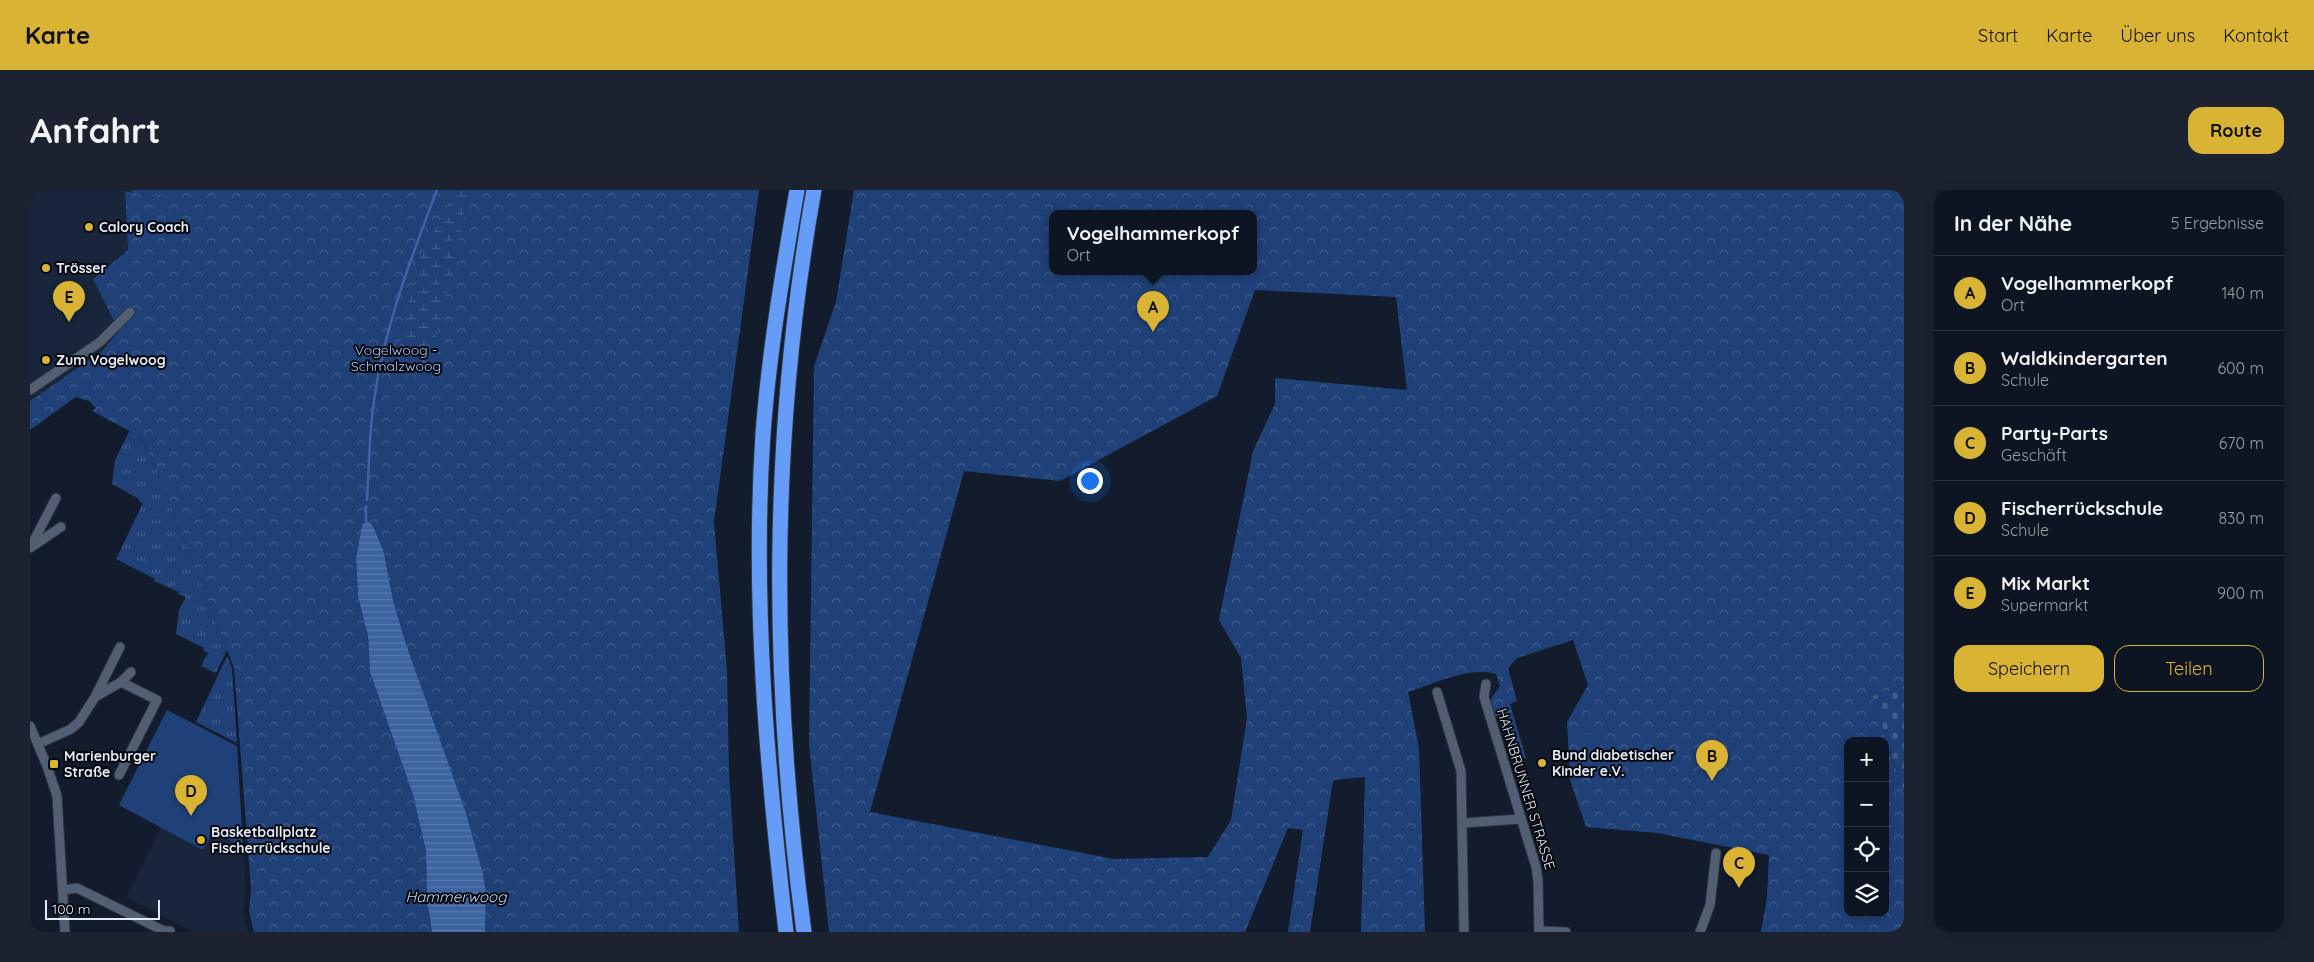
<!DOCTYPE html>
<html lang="de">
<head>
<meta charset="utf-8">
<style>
  :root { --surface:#0e1522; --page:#1c222f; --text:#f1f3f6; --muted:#9b9fa5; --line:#2e3440; --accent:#d9b334 }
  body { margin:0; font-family:Quicksand,sans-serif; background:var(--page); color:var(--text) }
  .controls { position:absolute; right:15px; bottom:15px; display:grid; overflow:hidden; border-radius:10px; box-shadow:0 2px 12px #0003 }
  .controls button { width:45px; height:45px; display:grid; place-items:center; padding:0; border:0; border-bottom:1px solid var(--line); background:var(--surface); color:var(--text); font:25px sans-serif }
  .scale { position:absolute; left:15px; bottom:12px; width:115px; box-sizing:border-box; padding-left:5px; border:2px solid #e3eaf6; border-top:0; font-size:14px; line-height:18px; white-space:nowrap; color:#e3eaf6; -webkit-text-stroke:4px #04070d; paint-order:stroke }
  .you { position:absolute; left:1059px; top:290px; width:18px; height:18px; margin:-12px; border:4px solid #fff; border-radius:50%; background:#1a73e8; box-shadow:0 0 0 8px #1a73e833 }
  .badge { display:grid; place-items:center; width:32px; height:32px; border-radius:50%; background:var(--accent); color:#111; font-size:16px; font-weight:700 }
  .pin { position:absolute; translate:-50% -41px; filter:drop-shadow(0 1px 2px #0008) }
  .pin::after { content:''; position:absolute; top:26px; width:18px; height:15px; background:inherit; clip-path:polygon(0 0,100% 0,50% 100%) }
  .popup { position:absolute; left:1019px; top:20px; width:208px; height:65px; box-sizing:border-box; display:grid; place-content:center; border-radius:10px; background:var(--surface); filter:drop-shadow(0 1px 4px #0005); font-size:16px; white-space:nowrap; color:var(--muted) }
  .popup b { font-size:19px; color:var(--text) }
  .popup::after { content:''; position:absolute; left:50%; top:100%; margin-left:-10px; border:10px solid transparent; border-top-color:var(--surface) }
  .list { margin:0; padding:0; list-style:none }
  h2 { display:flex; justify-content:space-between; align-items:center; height:65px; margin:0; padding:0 20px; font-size:21px }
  h2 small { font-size:16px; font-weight:400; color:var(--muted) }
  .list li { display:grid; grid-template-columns:32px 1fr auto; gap:15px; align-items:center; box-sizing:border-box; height:75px; padding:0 20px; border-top:1px solid var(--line) }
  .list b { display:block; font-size:19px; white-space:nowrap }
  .list p { margin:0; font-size:16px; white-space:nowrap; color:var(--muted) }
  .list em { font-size:16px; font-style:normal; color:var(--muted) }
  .actions { display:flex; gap:10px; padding:15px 20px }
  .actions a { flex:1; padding:11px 0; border:1px solid var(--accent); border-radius:15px; text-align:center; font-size:18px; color:var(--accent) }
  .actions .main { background:var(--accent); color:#111 }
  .icon { flex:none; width:28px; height:28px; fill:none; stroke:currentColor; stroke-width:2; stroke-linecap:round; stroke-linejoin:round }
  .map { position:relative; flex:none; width:1874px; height:742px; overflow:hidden; border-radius:15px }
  header { display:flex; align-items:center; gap:30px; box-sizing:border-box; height:70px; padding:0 25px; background:var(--accent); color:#111 }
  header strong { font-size:24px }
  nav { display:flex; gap:28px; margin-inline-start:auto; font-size:18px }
  .intro { display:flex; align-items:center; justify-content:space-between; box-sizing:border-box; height:120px; padding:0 30px }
  h1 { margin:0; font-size:35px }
  .button { padding:12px 22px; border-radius:15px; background:var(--accent); color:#111; font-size:18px; font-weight:700 }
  main { display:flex; gap:30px; padding:0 30px }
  aside { flex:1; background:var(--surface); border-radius:15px; box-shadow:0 2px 12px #0003 }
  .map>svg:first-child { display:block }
  .built { fill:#18253b }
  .grass { fill:url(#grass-tufts) }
  .forest { fill:url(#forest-crowns); fill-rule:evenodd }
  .wetland { fill:url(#wetland-marsh) }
  .cemetery { fill:url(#cemetery-stones) }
  .garden { fill:#204178 }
  .water { fill:url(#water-rules) }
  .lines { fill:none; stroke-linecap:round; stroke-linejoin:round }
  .stream { stroke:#3d63a1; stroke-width:2.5 }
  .minor-casing { stroke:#2f3441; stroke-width:11 }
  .motorway-casing { stroke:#2f3441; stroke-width:17 }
  .minor { stroke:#525e72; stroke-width:9 }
  .motorway { stroke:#659cf7; stroke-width:15 }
  .poi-dot { fill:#d9b334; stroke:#04070d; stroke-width:2 }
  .labels { text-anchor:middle; stroke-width:4; stroke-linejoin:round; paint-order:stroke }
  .poi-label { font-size:14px; font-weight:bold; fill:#e3eaf6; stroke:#04070d; text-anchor:start }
  .park-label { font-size:14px; fill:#a9caff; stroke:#04070d }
  .street-label { font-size:14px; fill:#e3eaf6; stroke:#04070d }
  .water-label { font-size:15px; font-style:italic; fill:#bed4f8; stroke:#04070d }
</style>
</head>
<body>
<header>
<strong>Karte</strong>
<nav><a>Start</a><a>Karte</a><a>Über uns</a><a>Kontakt</a></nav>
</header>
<div class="intro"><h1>Anfahrt</h1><a class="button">Route</a></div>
<main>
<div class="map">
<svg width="1874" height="742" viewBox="0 0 1874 742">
  <defs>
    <pattern id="grass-tufts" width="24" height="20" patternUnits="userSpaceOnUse" patternTransform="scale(1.25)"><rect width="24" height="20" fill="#204178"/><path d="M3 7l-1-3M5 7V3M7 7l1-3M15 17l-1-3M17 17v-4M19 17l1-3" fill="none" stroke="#405d8c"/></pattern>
    <pattern id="forest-crowns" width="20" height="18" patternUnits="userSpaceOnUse" patternTransform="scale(1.25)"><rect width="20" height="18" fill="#204178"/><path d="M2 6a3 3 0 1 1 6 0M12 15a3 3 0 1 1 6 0" fill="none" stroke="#405d8c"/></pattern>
    <pattern id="wetland-marsh" width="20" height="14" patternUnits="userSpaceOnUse" patternTransform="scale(1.25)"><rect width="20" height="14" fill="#204178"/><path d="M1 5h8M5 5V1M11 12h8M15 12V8" fill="none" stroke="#405d8c"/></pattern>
    <pattern id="cemetery-stones" width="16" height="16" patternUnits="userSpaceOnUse" patternTransform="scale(1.25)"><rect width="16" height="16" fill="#204178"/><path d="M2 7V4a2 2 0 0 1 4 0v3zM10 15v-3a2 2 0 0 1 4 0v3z" fill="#405d8c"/></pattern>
    <pattern id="water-rules" width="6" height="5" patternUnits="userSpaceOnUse" patternTransform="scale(1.25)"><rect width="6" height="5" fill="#3d63a1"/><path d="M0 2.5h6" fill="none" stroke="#597aaf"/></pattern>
  </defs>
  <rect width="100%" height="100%" fill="#121c2d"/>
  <g class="built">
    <polygon points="0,0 139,0 134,8 95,1 98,60 63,89 89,141 72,161 0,211"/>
    <polygon points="137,520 207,556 216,702 213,721 218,742 163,742 96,707 131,638 89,615"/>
  </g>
  <g class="grass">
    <polygon points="102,0 139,0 134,8 101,2"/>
    <polygon points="100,240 111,248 123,270 197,460 186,483 171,476 178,463 173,460 174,458 146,444 149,420 156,407 148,404 149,402 124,391 125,389 86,369 113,313 109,311 109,309 82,294 85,270"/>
    <polygon points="197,466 202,478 207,553 166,532"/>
  </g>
  <g class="forest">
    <polygon points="139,0 729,0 684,332 697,481 699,583 709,742 455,742 456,702 453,684 436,623 376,454 363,410 354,363 332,336 326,368 328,406 338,446 340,482 383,605 396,661 397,710 402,742 224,742 219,721 221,699 204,478 123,270 111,247 62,221 66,218 59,211 46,207 0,240 0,211 72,161 89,141 63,89 98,60 95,1 134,8"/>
    <path d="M 824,0 L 1874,0 L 1874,496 L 1842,506 L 1874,603 L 1874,742 L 1731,742 L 1737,707 L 1739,665 L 1627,643 L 1556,637 L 1540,590 L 1537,532 L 1558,495 L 1543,450 L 1487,468 L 1478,478 L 1487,511 L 1480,514 L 1496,568 L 1485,571 L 1471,525 L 1464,527 L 1460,510 L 1470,496 L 1466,484 C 1439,476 1404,494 1378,502 L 1389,558 L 1395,742 L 1331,742 L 1335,587 L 1303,590 L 1280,742 L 1258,742 L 1273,640 L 1258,638 L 1215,742 L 799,742 L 779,554 L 784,176 L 806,112 ZM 1023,23 L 1223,23 L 1223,81 L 1023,81 ZM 1225,100 L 1366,107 L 1377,200 L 1245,188 L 1245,214 L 1223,261 L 1189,430 L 1211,468 L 1217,528 L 1201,630 L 1178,667 L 1084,669 L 840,622 L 934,281 L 1030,291 L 1187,206 ZM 1818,551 L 1855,551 L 1855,723 L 1818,723 Z"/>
  </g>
  <polygon class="wetland" points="427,0 437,0 433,30 410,133 393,183 377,185 366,175 380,106 391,65"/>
  <polygon class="cemetery" points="1874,496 1874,603 1842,506"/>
  <g class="garden">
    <polygon points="137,520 207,556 213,657 183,642 173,660 89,615"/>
    <polygon points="1553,543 1573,548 1565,587 1545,583"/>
  </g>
  <polygon class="water" points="338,332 343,336 354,363 363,410 376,454 436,623 453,684 456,702 455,742 402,742 397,710 396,661 383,605 340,482 338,446 328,406 326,368 332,335"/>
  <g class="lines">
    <g class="stream">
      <path d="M 337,310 C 339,277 339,243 344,211 C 354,138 381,68 407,0"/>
      <polyline points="336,333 336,316"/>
    </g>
    <g class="minor-casing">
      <g id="minor">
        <polyline points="0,200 70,152 100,122"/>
        <polyline points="1,356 26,308"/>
        <polyline points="0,358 31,337"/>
        <polyline points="1456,494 1454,507 1506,677 1508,690 1509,742"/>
        <polyline points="1407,502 1431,581 1434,742"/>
        <polyline points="65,507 90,457"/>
        <polyline points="0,536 17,576 27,606 35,742"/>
        <polyline points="8,554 41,539 49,532 65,507 91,492 101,482"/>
        <polyline points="89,585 127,510 91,492"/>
        <polyline points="1433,633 1490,629"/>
        <polyline points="33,700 47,698 134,741 140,741"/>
        <polyline points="1509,741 1536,742"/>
        <polyline points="1670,742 1680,715 1686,663"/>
      </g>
    </g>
    <g class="motorway-casing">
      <g id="motorway">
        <path d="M 756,742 C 737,577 722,410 733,244 C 739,162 753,81 767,0"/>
        <path d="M 774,742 C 741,492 739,249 784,0"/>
      </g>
    </g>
    <use href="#minor" class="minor"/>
    <use href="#motorway" class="motorway"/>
  </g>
  <g class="poi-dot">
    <circle cx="59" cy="37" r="5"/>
    <circle cx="16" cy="78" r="5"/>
    <circle cx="16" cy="170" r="5"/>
    <circle cx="1512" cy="573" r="5"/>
    <rect x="19" y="569" width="10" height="10" rx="2.5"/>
    <circle cx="171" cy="650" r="5"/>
  </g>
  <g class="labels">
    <g class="poi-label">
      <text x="69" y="42">Calory Coach</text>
      <text x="26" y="83">Trösser</text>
      <text x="26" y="175">Zum Vogelwoog</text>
      <text x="1522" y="570">Bund diabetischer<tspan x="1522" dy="16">Kinder e.V.</tspan></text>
      <text x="34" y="571">Marienburger<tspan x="34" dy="16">Straße</tspan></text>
      <text x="181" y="647">Basketballplatz<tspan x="181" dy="16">Fischerrückschule</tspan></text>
    </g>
    <g class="park-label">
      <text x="366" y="165">Vogelwoog -<tspan x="366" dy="16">Schmalzwoog</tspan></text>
    </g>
    <g class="street-label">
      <text transform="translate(1496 599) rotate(73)" y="5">HAHNBRUNNER STRASSE</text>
    </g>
    <g class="water-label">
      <text x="426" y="712">Hammerwoog</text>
    </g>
  </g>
</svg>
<div class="controls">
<button>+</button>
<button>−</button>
<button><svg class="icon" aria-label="locate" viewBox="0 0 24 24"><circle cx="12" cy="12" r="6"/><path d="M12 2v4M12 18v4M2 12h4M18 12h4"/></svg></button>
<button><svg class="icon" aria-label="layers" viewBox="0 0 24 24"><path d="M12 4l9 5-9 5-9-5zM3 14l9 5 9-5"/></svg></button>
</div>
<div class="scale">100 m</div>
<div class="you"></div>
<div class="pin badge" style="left:1123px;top:142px">A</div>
<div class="popup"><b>Vogelhammerkopf</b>Ort</div>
<div class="pin badge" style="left:1682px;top:591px">B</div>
<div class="pin badge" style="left:1709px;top:698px">C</div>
<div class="pin badge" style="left:161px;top:626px">D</div>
<div class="pin badge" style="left:39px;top:132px">E</div>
</div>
<aside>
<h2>In der Nähe<small>5 Ergebnisse</small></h2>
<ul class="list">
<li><span class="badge">A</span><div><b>Vogelhammerkopf</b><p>Ort</p></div><em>140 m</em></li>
<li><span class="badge">B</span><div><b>Waldkindergarten</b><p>Schule</p></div><em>600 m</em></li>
<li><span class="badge">C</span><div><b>Party-Parts</b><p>Geschäft</p></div><em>670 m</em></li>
<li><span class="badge">D</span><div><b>Fischerrückschule</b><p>Schule</p></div><em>830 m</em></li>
<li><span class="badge">E</span><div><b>Mix Markt</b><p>Supermarkt</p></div><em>900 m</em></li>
</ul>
<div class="actions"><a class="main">Speichern</a><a>Teilen</a></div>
</aside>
</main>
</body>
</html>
